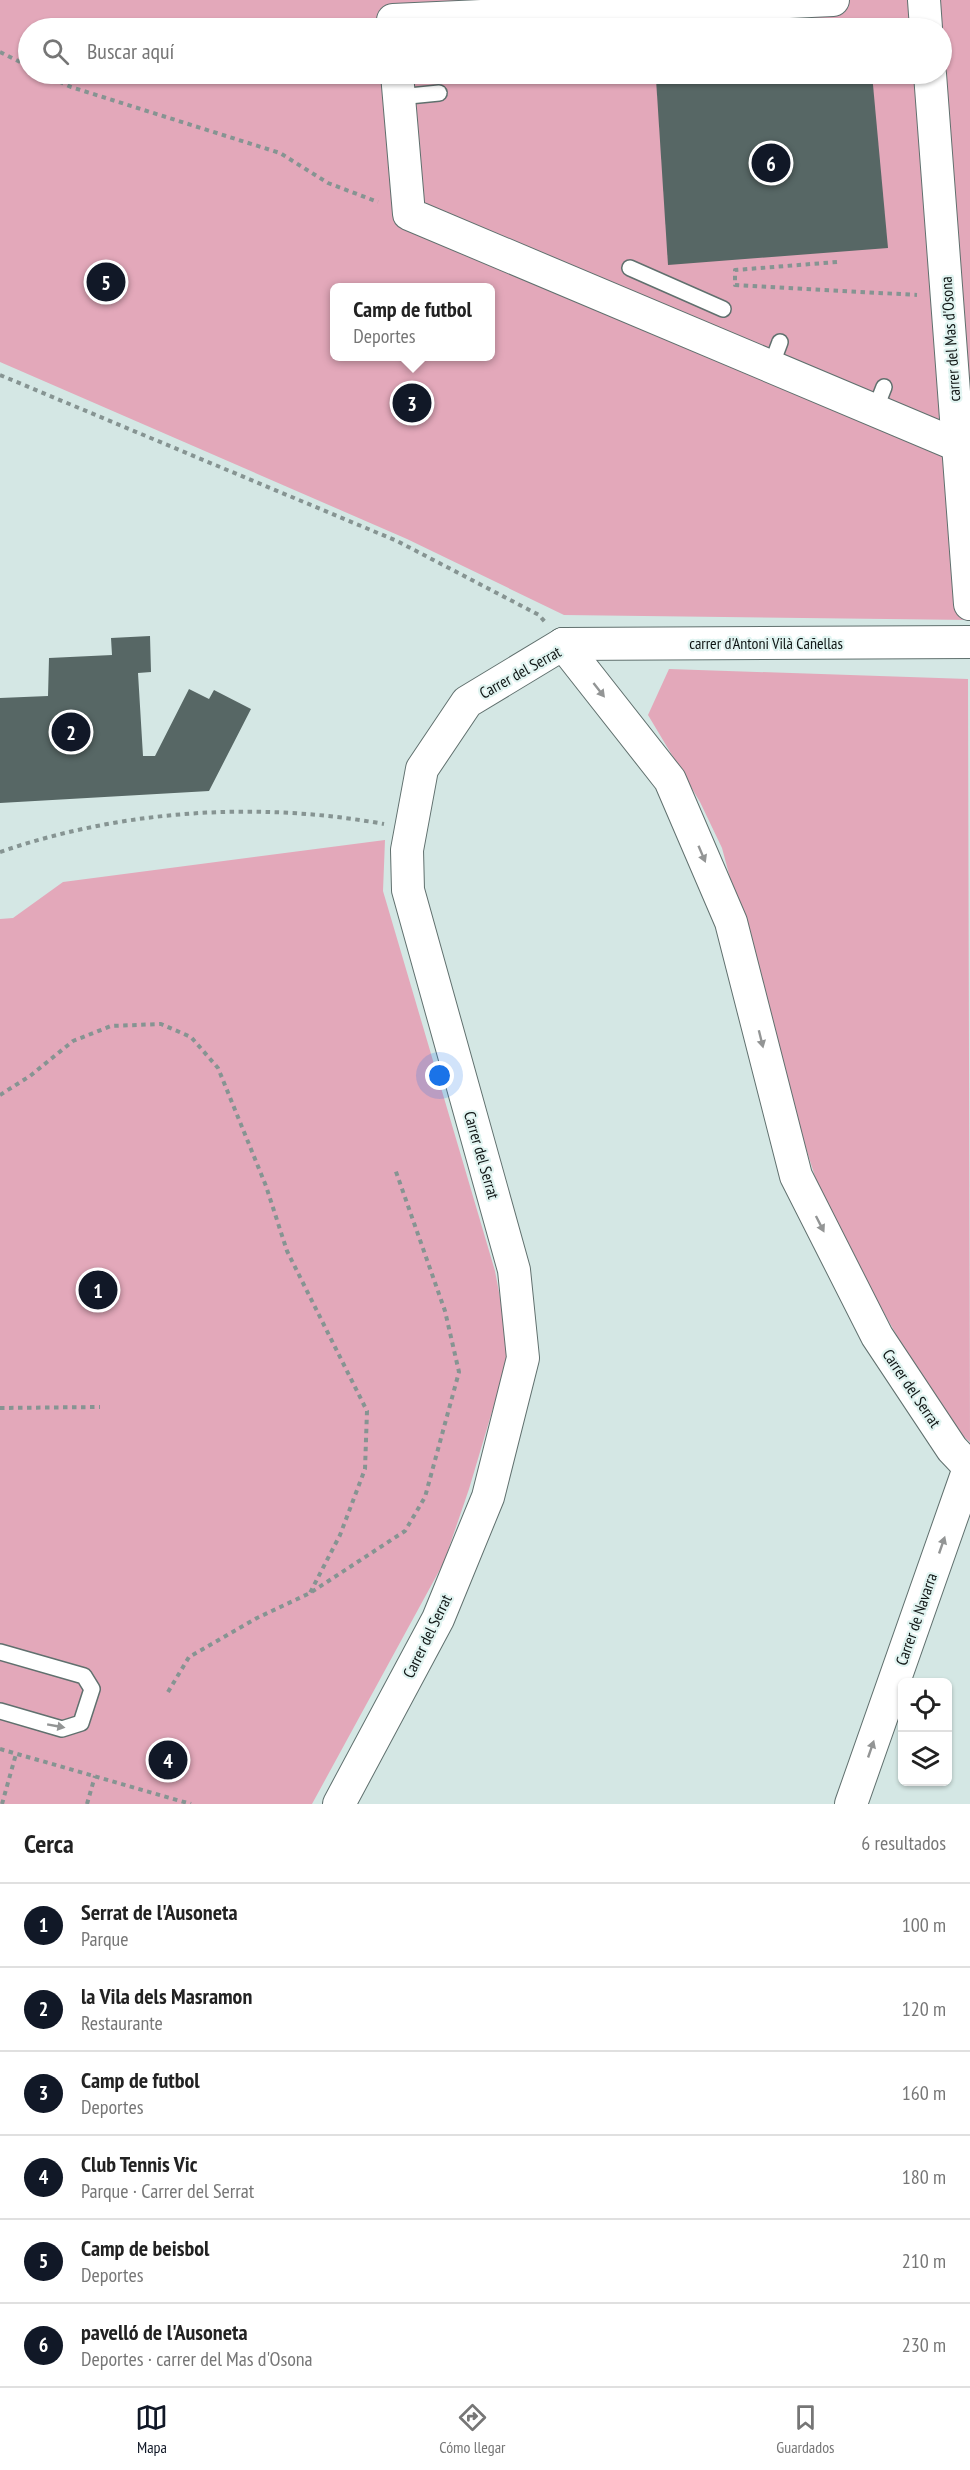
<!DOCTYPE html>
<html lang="es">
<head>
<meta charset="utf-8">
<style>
  :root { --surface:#fff; --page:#f6f6f6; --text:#222; --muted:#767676; --line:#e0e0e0; --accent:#111827 }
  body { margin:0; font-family:"PT Sans Narrow",sans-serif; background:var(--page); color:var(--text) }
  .controls { position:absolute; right:18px; bottom:18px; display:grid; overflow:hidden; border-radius:9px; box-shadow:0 2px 4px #0004 }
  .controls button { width:54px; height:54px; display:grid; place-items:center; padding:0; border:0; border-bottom:2px solid var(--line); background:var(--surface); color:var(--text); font:30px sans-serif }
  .you { position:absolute; left:440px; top:1076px; width:21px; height:21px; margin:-15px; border:4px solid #fff; border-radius:50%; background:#1a73e8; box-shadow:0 0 0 9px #1a73e833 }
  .badge { display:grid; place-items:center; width:39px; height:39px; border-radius:50%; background:var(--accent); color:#fff; font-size:20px; font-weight:700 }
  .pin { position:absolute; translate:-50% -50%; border:3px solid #fff; box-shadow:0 2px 6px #0006 }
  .popup { position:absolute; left:330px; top:283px; width:165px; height:78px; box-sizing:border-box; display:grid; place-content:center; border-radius:9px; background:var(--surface); filter:drop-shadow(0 2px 4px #0005); font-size:20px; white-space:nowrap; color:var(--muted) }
  .popup b { font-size:22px; color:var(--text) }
  .popup::after { content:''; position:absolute; left:50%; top:100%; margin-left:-12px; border:12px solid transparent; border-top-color:var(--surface) }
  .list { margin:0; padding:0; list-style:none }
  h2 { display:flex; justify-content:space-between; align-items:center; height:78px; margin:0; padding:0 24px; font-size:26px }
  h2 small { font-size:20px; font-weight:400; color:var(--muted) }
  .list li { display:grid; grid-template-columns:39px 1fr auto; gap:18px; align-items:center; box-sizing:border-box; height:84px; padding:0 24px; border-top:2px solid var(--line) }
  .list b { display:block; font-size:22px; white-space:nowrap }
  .list p { margin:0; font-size:20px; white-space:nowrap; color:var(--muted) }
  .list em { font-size:20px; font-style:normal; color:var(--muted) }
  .icon { flex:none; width:33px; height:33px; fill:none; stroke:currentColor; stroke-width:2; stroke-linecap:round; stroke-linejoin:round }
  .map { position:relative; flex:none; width:970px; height:1804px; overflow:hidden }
  .search { position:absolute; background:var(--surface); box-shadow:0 2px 4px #0004; left:18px; right:18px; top:18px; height:66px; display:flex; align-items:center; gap:15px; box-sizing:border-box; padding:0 21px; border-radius:33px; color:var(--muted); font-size:22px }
  .sheet { height:582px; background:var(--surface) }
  nav { display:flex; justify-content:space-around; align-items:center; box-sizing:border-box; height:84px; border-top:2px solid var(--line); background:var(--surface); font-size:16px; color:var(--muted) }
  nav a { display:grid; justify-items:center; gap:3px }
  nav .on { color:var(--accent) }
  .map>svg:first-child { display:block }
  .green { fill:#e3a8ba; fill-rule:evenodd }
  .building { fill:#576765 }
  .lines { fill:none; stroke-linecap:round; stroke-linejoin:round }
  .service-casing { stroke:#60706e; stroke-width:18 }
  .minor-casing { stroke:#60706e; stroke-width:34 }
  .path { stroke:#869492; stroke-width:4; stroke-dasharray:4.5 4.5; stroke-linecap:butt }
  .service { stroke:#fff; stroke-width:15 }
  .minor { stroke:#fff; stroke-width:32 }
  .oneway { fill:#939595 }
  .labels { text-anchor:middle; stroke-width:4.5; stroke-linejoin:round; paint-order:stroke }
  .street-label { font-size:16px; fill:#0e1413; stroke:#e1f4f1 }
</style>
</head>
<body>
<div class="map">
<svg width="970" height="1804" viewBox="0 0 970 1804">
  <rect width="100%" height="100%" fill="#d4e7e4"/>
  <g class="green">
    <path d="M 0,0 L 970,0 L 970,620 L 564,615 L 407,539 L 0,362 ZM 28,28 L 942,28 L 942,74 L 28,74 ZM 334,288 L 490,288 L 490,356 L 334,356 Z"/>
    <polygon points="669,669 968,679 970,1442 957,1431 910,1359 825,1208 783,1076 722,848 700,802 648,715"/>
    <polygon points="385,840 383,891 495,1271 510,1351 469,1489 444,1562 312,1804 0,1804 0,919 13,918 63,882"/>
  </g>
  <g class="building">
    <polygon points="763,74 872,74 888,248 668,265 656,79"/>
    <polygon points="150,636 151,672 138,673 143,756 155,756 189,689 209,699 214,690 251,709 209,791 0,803 0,698 48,696 49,658 112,655 111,638"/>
  </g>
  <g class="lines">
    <g class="service-casing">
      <g id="service">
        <polyline points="399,97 439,93"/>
        <polyline points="630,268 723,309"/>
        <polyline points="771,366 780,342"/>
        <polyline points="875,410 884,387"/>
        <polyline points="0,1652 84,1676 92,1689 81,1723 62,1729 0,1711"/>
      </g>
    </g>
    <g class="minor-casing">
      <g id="minor">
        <polyline points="924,0 926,28"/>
        <polyline points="393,20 833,0"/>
        <polyline points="397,74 409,214 957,445"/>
        <polyline points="930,74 970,604"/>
        <polyline points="563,644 670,780 731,922 796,1176 877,1336 952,1449 970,1468"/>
        <polyline points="563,644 970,642"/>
        <polyline points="339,1804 438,1619 488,1497 523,1358 514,1270 408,890 407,850 422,769 467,702 563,644"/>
        <polyline points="851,1804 969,1468"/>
      </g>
    </g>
    <g class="path">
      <polyline points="0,52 28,66"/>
      <polyline points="43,74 71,87 280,153 328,183 378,202"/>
      <polyline points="837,262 735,270 735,285 917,295"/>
      <polyline points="0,375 397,541 539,615 545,622"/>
      <path d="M 0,852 C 122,810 257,801 384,824"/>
      <polyline points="0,1095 30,1076 73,1041 111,1026 161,1024 191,1037 218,1068 266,1186 287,1251 367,1411 365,1469 340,1535 310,1593"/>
      <polyline points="0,1408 100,1407"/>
      <polyline points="168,1692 189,1657 257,1618 310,1593 405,1531 425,1497 459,1372 445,1311 395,1169"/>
      <polyline points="0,1749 191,1804"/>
      <polyline points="2,1804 16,1754"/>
      <polyline points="87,1804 95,1776"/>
    </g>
    <use href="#service" class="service"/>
    <use href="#minor" class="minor"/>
  </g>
  <defs><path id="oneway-solid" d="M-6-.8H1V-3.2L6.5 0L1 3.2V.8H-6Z" transform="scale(1.5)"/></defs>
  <g class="oneway">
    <use href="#oneway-solid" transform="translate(599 690) rotate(52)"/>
    <use href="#oneway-solid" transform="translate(702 854) rotate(67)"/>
    <use href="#oneway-solid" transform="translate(761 1039) rotate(76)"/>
    <use href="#oneway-solid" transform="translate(820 1224) rotate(63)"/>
    <use href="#oneway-solid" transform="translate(942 1545) rotate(-71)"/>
    <use href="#oneway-solid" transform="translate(56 1726) rotate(10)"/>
    <use href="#oneway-solid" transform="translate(871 1749) rotate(-71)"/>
  </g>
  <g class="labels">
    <g class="street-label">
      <text transform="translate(950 339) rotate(-94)" y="6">carrer del Mas d'Osona</text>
      <text x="766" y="649">carrer d'Antoni Vilà Cañellas</text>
      <text transform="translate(520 672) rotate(-29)" y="6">Carrer del Serrat</text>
      <text transform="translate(482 1155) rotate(74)" y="6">Carrer del Serrat</text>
      <text transform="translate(912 1388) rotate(56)" y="6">Carrer del Serrat</text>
      <text transform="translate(916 1619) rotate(-71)" y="6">Carrer de Navarra</text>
      <text transform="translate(427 1636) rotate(-64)" y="6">Carrer del Serrat</text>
    </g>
  </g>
</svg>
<div class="controls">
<button><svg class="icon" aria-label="locate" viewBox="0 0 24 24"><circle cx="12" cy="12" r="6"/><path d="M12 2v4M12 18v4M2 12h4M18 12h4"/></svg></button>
<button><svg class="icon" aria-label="layers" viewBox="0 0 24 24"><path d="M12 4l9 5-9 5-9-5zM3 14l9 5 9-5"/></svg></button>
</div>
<div class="you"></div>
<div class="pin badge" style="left:98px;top:1290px">1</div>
<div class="pin badge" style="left:71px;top:732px">2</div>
<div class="pin badge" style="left:412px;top:403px">3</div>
<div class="popup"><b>Camp de futbol</b>Deportes</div>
<div class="pin badge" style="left:168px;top:1760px">4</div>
<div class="pin badge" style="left:106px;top:282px">5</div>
<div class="pin badge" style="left:771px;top:163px">6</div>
<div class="search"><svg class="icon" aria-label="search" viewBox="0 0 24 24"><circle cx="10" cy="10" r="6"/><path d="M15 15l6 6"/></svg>Buscar aquí</div>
</div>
<section class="sheet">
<h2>Cerca<small>6 resultados</small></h2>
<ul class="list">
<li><span class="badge">1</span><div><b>Serrat de l'Ausoneta</b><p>Parque</p></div><em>100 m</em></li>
<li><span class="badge">2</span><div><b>la Vila dels Masramon</b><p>Restaurante</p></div><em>120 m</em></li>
<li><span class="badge">3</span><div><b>Camp de futbol</b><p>Deportes</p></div><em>160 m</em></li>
<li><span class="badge">4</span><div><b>Club Tennis Vic</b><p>Parque · Carrer del Serrat</p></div><em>180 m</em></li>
<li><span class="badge">5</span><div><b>Camp de beisbol</b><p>Deportes</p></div><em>210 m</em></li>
<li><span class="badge">6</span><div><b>pavelló de l'Ausoneta</b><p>Deportes · carrer del Mas d'Osona</p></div><em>230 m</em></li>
</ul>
</section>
<nav>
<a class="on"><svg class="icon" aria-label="map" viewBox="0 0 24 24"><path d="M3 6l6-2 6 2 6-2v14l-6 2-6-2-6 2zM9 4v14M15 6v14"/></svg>Mapa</a>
<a><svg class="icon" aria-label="directions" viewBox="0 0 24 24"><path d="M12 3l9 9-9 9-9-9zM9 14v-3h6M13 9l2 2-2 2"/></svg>Cómo llegar</a>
<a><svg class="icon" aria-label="saved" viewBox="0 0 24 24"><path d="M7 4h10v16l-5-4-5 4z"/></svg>Guardados</a>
</nav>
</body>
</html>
